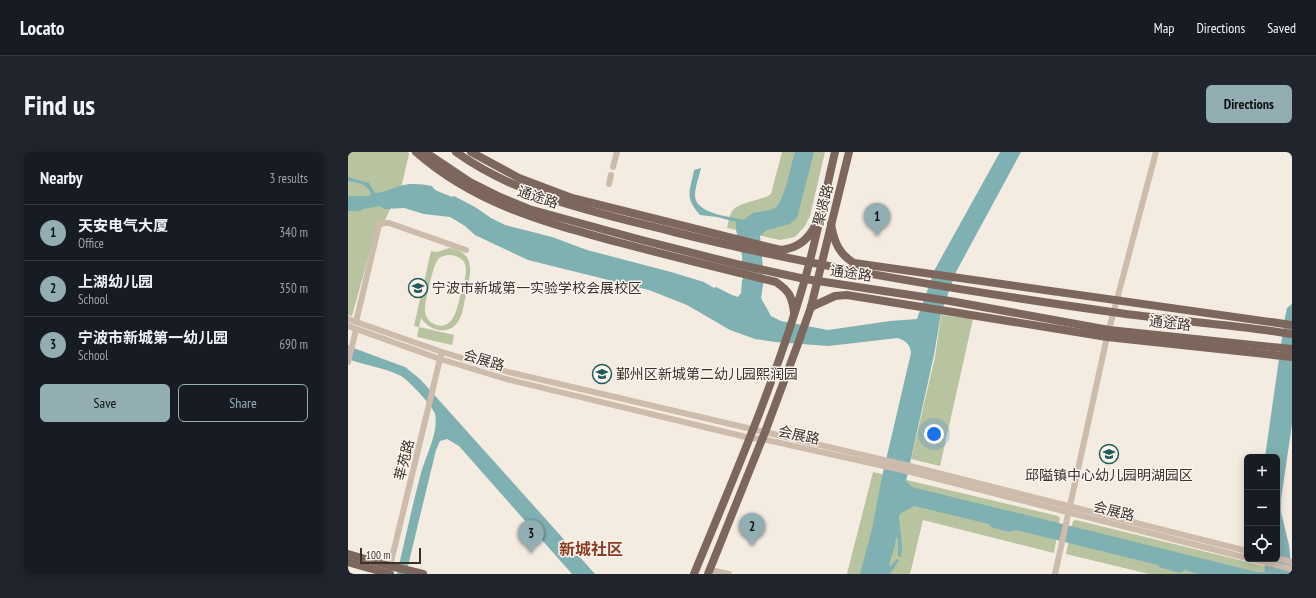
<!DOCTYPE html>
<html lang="en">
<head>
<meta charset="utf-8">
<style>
  :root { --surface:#171b24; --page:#20242c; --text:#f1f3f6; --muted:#9ea1a6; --line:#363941; --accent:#92aeb2 }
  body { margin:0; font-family:"PT Sans Narrow","Noto Sans SC",sans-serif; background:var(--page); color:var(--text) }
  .controls { position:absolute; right:12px; bottom:12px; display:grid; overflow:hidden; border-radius:6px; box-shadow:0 2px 10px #0003 }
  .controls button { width:36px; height:36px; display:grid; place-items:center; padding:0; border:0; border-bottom:1px solid var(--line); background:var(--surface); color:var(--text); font:20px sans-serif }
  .scale { position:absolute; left:12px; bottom:10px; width:61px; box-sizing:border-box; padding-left:4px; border:2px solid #3b302b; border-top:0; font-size:11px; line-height:14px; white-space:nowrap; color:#3b302b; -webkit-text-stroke:3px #fbf5ee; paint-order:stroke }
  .you { position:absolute; left:586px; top:282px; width:14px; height:14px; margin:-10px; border:3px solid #fff; border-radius:50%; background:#1a73e8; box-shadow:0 0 0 6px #1a73e833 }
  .badge { display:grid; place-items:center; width:26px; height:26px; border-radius:50%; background:var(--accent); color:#111; font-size:13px; font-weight:700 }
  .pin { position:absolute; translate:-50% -33px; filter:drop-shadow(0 1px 2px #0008) }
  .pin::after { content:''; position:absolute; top:21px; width:14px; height:12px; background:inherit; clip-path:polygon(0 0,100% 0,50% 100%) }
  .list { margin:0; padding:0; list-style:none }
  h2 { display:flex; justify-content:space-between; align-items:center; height:52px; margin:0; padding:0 16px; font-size:17px }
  h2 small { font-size:13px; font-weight:400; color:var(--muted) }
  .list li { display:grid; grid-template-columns:26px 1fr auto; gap:12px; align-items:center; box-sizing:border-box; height:56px; padding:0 16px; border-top:1px solid var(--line) }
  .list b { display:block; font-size:15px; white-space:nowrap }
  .list p { margin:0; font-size:13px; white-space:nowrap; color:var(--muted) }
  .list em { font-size:13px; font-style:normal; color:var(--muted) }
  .actions { display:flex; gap:8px; padding:12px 16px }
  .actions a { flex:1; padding:9px 0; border:1px solid var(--accent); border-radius:6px; text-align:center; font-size:14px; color:var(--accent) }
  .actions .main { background:var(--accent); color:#111 }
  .icon { flex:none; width:22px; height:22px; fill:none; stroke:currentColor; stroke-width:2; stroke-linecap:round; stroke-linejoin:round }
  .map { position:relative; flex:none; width:944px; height:422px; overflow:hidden; border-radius:6px }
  header { display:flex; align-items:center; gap:24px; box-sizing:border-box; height:56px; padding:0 20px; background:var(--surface); border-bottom:1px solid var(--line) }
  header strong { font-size:19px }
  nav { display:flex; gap:22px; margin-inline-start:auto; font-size:14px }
  .intro { display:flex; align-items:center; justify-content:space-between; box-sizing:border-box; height:96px; padding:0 24px }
  h1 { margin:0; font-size:28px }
  .button { padding:10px 18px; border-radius:6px; background:var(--accent); color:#111; font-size:14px; font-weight:700 }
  main { display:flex; gap:24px; padding:0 24px }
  aside { flex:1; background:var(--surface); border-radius:6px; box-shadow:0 2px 10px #0003 }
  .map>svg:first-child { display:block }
  .green { fill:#b8c4a0; fill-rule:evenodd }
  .water { fill:#7fb0b2 }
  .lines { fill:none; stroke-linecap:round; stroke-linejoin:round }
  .minor { stroke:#cdbbac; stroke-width:6 }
  .major { stroke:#7d675c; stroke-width:8 }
  .labels { text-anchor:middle; stroke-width:3; stroke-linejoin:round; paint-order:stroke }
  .street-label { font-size:14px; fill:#3b302b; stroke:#fbf5ee }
  .poi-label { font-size:14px; fill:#3b302b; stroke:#fbf5ee; text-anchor:start }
  .quarter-label { font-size:16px; font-weight:bold; fill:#8c3b22; stroke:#fbf5ee }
</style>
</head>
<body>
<header>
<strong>Locato</strong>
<nav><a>Map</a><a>Directions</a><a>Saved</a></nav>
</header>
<div class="intro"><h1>Find us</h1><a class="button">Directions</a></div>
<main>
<aside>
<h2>Nearby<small>3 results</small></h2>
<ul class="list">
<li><span class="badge">1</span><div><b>天安电气大厦</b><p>Office</p></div><em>340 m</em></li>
<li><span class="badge">2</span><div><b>上湖幼儿园</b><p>School</p></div><em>350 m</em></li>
<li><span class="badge">3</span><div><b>宁波市新城第一幼儿园</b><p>School</p></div><em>690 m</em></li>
</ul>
<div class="actions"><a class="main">Save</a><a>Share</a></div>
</aside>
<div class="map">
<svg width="944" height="422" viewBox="0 0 944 422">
  <rect width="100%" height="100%" fill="#f4ebe1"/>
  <g class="green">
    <polygon points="0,0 60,0 61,2 54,32 37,68 30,70 4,164 0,163"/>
    <path d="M 434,0 L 477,0 L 462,64 L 457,74 L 447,85 L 432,88 L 379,76 C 380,72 381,65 383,61 C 389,49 412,50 423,42 Z"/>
    <path d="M 101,96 C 130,100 122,124 118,143 C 116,151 115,161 111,168 C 102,184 82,180 73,166 L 71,175 L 66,174 L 83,99 L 89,100 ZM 99,103 C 105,103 112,104 116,110 C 121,119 115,131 113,140 C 110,153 106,181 86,172 C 81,170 78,165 77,160 C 76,154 85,114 89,109 C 91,105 95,104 99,103 Z"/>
    <polygon points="593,163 625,167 592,314 563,307 587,205"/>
    <polygon points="71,175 106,183 104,193 69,185"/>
    <polygon points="525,320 710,364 712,366 706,401 575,368 562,422 499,422"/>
    <polygon points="728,368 944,421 944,422 801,422 718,402 725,369"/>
  </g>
  <g class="water">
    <path d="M 447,0 L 466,0 L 449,66 L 442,72 L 419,78 L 412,84 L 416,127 L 413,146 L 423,164 L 433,169 L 480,178 L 542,169 L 569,167 L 587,117 L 652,0 L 673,0 L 608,120 L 593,161 L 586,203 L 558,329 L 564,335 L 909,420 L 916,420 L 917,418 L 916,407 L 929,407 L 929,305 L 917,305 L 937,165 L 939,156 L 944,152 L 944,272 L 933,348 L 933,360 L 941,393 L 944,422 L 850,422 L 837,418 L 832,421 L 811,415 L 810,413 L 668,378 L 661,380 L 643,375 L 641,372 L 566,354 L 552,362 L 551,365 L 554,394 L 553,405 L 550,404 L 550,388 L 548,384 L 547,394 L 541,412 L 543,414 L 549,407 L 551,408 L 542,422 L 512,422 L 524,377 L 534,325 L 563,201 C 562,192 558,189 550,186 L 480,194 L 427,190 L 407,187 L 382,178 L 339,153 L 301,138 L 180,108 L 127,83 L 117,74 L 102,65 L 76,62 L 56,56 L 36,57 L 32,54 L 15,57 L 12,59 L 0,59 L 0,44 L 22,44 L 23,41 C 18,31 10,31 0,29 L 0,25 L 21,31 L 27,41 C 36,41 44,36 52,34 C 62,31 73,32 84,34 L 87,38 L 104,45 L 106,44 L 127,55 L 143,66 L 157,73 L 204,85 L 239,98 L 323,120 L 356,130 L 366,136 L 368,135 L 384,143 L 390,145 L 393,141 L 394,128 L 395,127 L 394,103 L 388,78 L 388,70 L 369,65 L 352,63 C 336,45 342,40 346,18 L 353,16 C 351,25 347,35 347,44 C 348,62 381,64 395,68 C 399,66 401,63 405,61 C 413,59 423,60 429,54 C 437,46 443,12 447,0 Z"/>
    <path d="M 0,194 L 57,215 L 72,227 L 247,422 L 224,422 L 111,294 L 99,287 L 92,289 L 88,298 L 58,422 L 49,422 C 57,388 64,354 73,321 C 78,303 91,280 87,262 C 85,254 60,228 53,224 C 36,215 17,214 0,207 Z"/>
  </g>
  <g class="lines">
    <g class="minor">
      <polyline points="265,15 269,0"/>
      <polyline points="261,32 263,23"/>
      <polyline points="0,167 94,200 160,220 566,315 899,399"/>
      <polyline points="8,170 31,73 36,71 41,71 118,98"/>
      <polyline points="0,174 92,207 158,227 402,286 414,287 563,320 899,406"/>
      <polyline points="0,210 8,178"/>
      <polyline points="929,406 944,410"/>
      <polyline points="904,407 944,417"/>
      <polyline points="41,418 93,203"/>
      <polyline points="362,418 381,422"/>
      <polyline points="707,422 759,185 808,0"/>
    </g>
    <g class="major">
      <path d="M 68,0 C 127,52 196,70 269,90 C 322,104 375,117 428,130 C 441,139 444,144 446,160"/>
      <polyline points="77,0 122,30 152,45 181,57 290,87 388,112 457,127 602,149 761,178 944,197"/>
      <path d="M 108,0 C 172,46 251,61 326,80 C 470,116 617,139 764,160 C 824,169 884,172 944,182"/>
      <path d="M 123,0 L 171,26 L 224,46 L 433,98 C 449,96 459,89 467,74"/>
      <path d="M 483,72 C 486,90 491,102 506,111 L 944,173"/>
      <polyline points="463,155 487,144 499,143 759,185 944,205"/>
      <polyline points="0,402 42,414 75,422"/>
      <polyline points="0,410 42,422"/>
      <path d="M 346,422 C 386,325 428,228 457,127 C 469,85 477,42 487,0"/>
      <polyline points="360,422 417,280 451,189 463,155 501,0"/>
    </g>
  </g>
  <defs>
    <g id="school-ring" transform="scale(1)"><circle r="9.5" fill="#fbf5ee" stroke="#1f5a5e" stroke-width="1.5"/><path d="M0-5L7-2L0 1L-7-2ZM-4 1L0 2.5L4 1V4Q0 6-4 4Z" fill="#1f5a5e"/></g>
  </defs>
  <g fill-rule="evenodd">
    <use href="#school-ring" x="70" y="136"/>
    <use href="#school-ring" x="254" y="222"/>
    <use href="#school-ring" x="761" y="302"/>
  </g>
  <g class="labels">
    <g class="street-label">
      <text transform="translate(190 45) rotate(18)" y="5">通途路</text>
      <text transform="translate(475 53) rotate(-76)" y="5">聚贤路</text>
      <text transform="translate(503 121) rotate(8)" y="5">通途路</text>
      <text transform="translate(822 171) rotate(6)" y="5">通途路</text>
      <text transform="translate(136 208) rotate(17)" y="5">会展路</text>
      <text transform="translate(451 283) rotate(12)" y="5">会展路</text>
      <text transform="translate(56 308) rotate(-76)" y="5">莘苑路</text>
      <text transform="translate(766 359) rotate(14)" y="5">会展路</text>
    </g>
    <g class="poi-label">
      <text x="84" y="141">宁波市新城第一实验学校会展校区</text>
      <text x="268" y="227">鄞州区新城第二幼儿园熙润园</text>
      <text x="761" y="328" text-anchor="middle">邱隘镇中心幼儿园明湖园区</text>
    </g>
    <g class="quarter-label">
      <text x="243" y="403">新城社区</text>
    </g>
  </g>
</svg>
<div class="controls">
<button>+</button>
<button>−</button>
<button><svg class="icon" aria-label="locate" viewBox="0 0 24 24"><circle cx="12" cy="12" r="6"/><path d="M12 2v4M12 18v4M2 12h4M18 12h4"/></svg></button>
</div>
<div class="scale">100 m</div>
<div class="you"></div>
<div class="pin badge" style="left:529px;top:84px">1</div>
<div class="pin badge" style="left:404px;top:394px">2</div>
<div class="pin badge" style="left:183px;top:401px">3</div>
</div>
</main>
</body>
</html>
